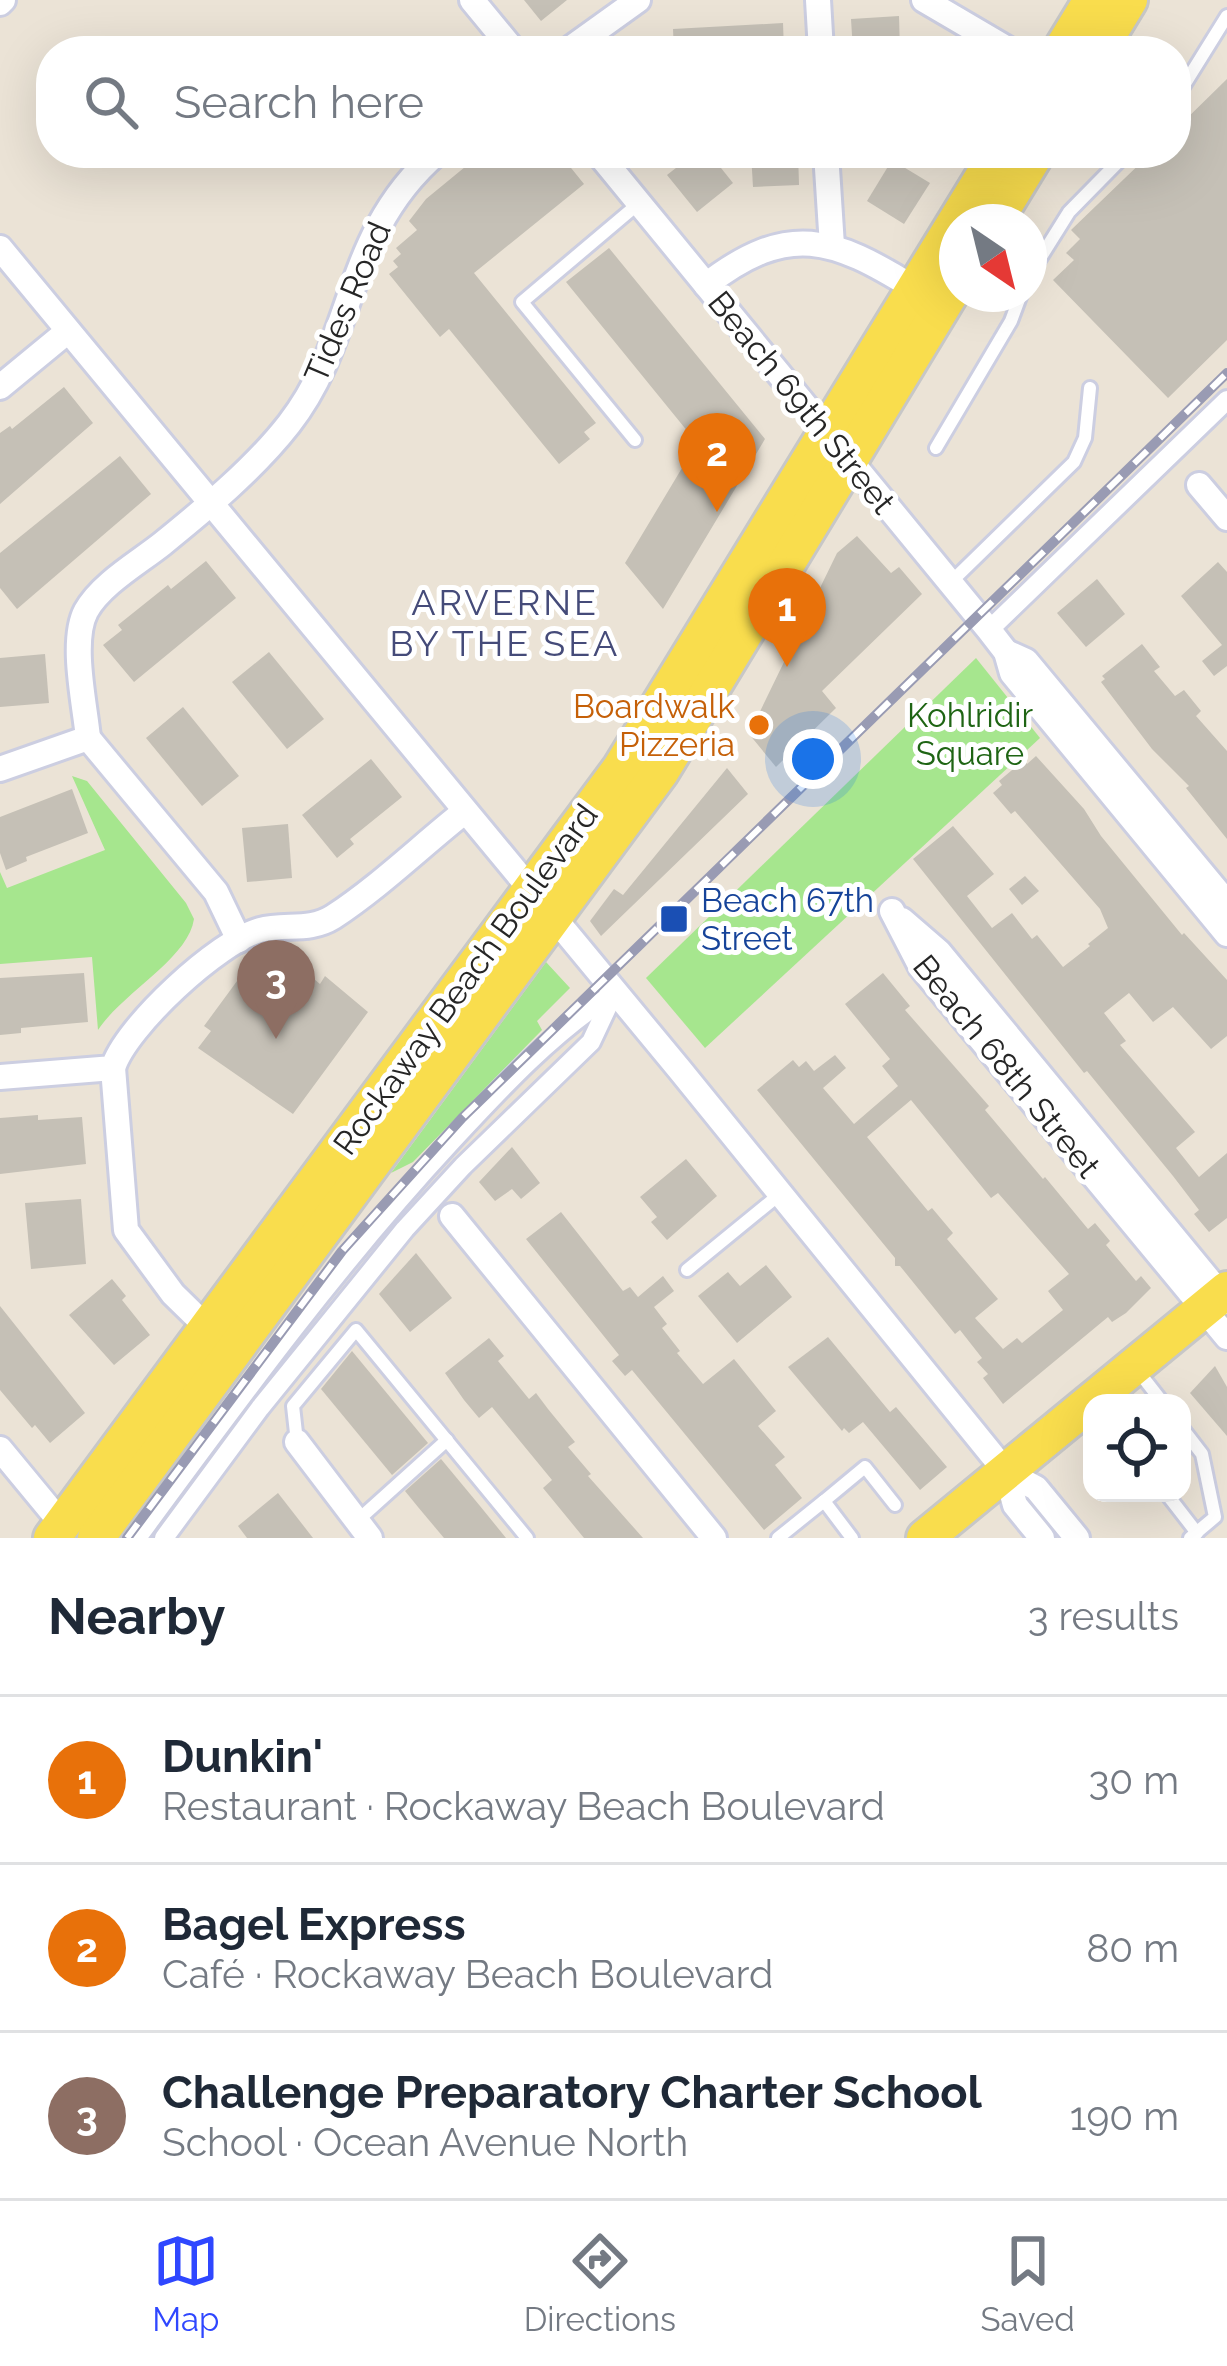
<!DOCTYPE html>
<html lang="en">
<head>
<meta charset="utf-8">
<style>
  :root { --surface:#fff; --page:#f6f6f7; --text:#1f2937; --muted:#747a83; --line:#e0e1e3; --accent:#2f47ff }
  body { margin:0; font-family:Raleway,sans-serif; background:var(--page); color:var(--text) }
  .controls { position:absolute; right:36px; bottom:36px; display:grid; overflow:hidden; border-radius:24px; box-shadow:0 12px 48px #0002 }
  .controls button { width:108px; height:108px; display:grid; place-items:center; padding:0; border:0; border-bottom:3px solid var(--line); background:var(--surface); color:var(--text); font:60px sans-serif }
  .compass { position:absolute; left:939px; top:204px; width:108px; height:108px; border-radius:50%; background:var(--surface); box-shadow:0 12px 48px #0002; rotate:145deg }
  .you { position:absolute; left:813px; top:759px; width:42px; height:42px; margin:-30px; border:9px solid #fff; border-radius:50%; background:#1a73e8; box-shadow:0 0 0 18px #1a73e833 }
  .badge { display:grid; place-items:center; width:78px; height:78px; border-radius:50%; background:var(--accent); color:#fff; font-size:39px; font-weight:700 }
  .pin { position:absolute; translate:-50% -99px; filter:drop-shadow(0 3px 6px #0008) }
  .pin::after { content:''; position:absolute; top:63px; width:42px; height:36px; background:inherit; clip-path:polygon(0 0,100% 0,50% 100%) }
  .list { margin:0; padding:0; list-style:none }
  h2 { display:flex; justify-content:space-between; align-items:center; height:156px; margin:0; padding:0 48px; font-size:51px }
  h2 small { font-size:39px; font-weight:400; color:var(--muted) }
  .list li { display:grid; grid-template-columns:78px 1fr auto; gap:36px; align-items:center; box-sizing:border-box; height:168px; padding:0 48px; border-top:3px solid var(--line) }
  .list b { display:block; font-size:45px; white-space:nowrap }
  .list p { margin:0; font-size:39px; white-space:nowrap; color:var(--muted) }
  .list em { font-size:39px; font-style:normal; color:var(--muted) }
  .icon { flex:none; width:66px; height:66px; fill:none; stroke:currentColor; stroke-width:2; stroke-linecap:round; stroke-linejoin:round }
  .map { position:relative; flex:none; width:1227px; height:1538px; overflow:hidden }
  .search { position:absolute; background:var(--surface); box-shadow:0 12px 48px #0002; left:36px; right:36px; top:36px; height:132px; display:flex; align-items:center; gap:30px; box-sizing:border-box; padding:0 42px; border-radius:48px; color:var(--muted); font-size:45px }
  .sheet { height:660px; background:var(--surface) }
  nav { display:flex; justify-content:space-around; align-items:center; box-sizing:border-box; height:168px; border-top:3px solid var(--line); background:var(--surface); font-size:33px; color:var(--muted) }
  nav a { display:grid; justify-items:center; gap:6px }
  nav .on { color:var(--accent) }
  .map>svg:first-child { display:block }
  .green { fill:#a6e68e }
  .building { fill:#c5c0b6; fill-rule:evenodd }
  .lines { fill:none; stroke-linecap:round; stroke-linejoin:round }
  .service-casing { stroke:#cccee1; stroke-width:18 }
  .pedestrian-casing { stroke:#cccee1; stroke-width:24 }
  .minor-casing { stroke:#cccee1; stroke-width:30 }
  .primary-casing { stroke:#c7c7c7; stroke-width:42 }
  .service { stroke:#fff; stroke-width:12 }
  .pedestrian { stroke:#fff; stroke-width:18 }
  .minor { stroke:#fff; stroke-width:24 }
  .primary { stroke:#f9dd4d; stroke-width:36 }
  .rail-casing { stroke:#999bb3; stroke-width:10 }
  .rail { stroke:#fff; stroke-width:6; stroke-dasharray:18; stroke-linecap:butt }
  .food-dot { fill:#e8710a; stroke:#fff; stroke-width:4.5 }
  .transit-dot { fill:#1a4fb4; stroke:#fff; stroke-width:4.5 }
  .labels { text-anchor:middle; stroke-width:10; stroke-linejoin:round; paint-order:stroke }
  .street-label { font-size:33px; fill:#262626; stroke:#fff }
  .food-label { font-size:33px; fill:#c56008; stroke:#fff; text-anchor:end }
  .park-label { font-size:33px; fill:#1f6514; stroke:#fff }
  .transit-label { font-size:33px; fill:#164399; stroke:#fff; text-anchor:start }
  .neighbourhood-label { font-size:36px; letter-spacing:3px; fill:#454b79; stroke:#fff }
</style>
</head>
<body>
<div class="map">
<svg width="1227" height="1538" viewBox="0 0 1227 1538">
  <rect width="100%" height="100%" fill="#ebe3d6"/>
  <g class="green">
    <polygon points="976,658 1040,738 705,1048 646,978"/>
    <path d="M 72,776 L 87,781 L 186,903 L 194,919 C 188,959 123,992 98,1030 L 92,957 L 0,964 L 0,872 L 7,888 L 105,850 Z"/>
    <polygon points="546,962 570,988 537,1021 542,1030 413,1162 391,1173"/>
  </g>
  <g class="building">
    <polygon points="524,0 567,0 541,21"/>
    <polygon points="899,16 900,51 853,51 851,19"/>
    <polygon points="783,23 784,51 674,51 673,29"/>
    <polygon points="1227,79 1227,340 1168,398 1053,280 1074,260 1066,253 1080,239 1071,230 1151,153 1176,153 1176,129"/>
    <polygon points="482,153 559,153 584,184 474,273 596,423 584,432 590,439 559,464 449,329 440,337 389,274 398,267 393,261 401,254 396,248 417,230 409,221 426,199"/>
    <polygon points="695,153 709,153 733,183 697,212 667,175"/>
    <polygon points="751,153 798,153 799,185 753,187"/>
    <polygon points="892,160 930,183 904,224 867,201"/>
    <polygon points="609,248 765,439 663,609 625,563 697,443 566,282"/>
    <polygon points="64,387 93,423 0,504 0,433 10,426 12,429"/>
    <polygon points="120,456 151,494 17,609 0,588 0,553"/>
    <polygon points="857,536 891,573 899,567 922,594 822,691 836,708 776,767 749,734 837,553"/>
    <polygon points="206,561 236,598 134,682 103,645 122,630 118,625 168,585 171,589"/>
    <polygon points="1218,562 1227,572 1227,666 1214,676 1202,661 1222,645 1181,596"/>
    <polygon points="1097,579 1125,614 1086,647 1057,613"/>
    <polygon points="1142,644 1160,667 1154,671 1175,696 1184,690 1201,711 1196,716 1227,751 1227,839 1186,788 1189,786 1152,749 1101,682 1105,679 1102,676"/>
    <polygon points="269,652 324,719 287,749 232,682"/>
    <polygon points="45,654 49,703 0,707 0,658"/>
    <polygon points="183,707 239,776 202,806 146,738"/>
    <polygon points="1036,756 1084,809 1101,836 1182,935 1184,933 1227,980 1227,1036 1211,1049 1173,1007 1153,1022 1129,993 1104,1013 1126,1041 1120,1045 1195,1132 1176,1148 1199,1177 1227,1153 1227,1218 1209,1232 1194,1214 1199,1210 1173,1176 1087,1071 1084,1073 913,859 953,826 994,874 967,896 992,928 1012,913 1032,939 1037,935 1063,967 1090,946 1088,944 1108,928 1100,909 1015,811 1011,814 993,793 1002,785 999,781 1024,760 1027,764"/>
    <polygon points="371,759 402,797 350,839 354,844 337,858 302,815"/>
    <polygon points="727,768 748,794 601,936 590,921 614,889 623,895"/>
    <polygon points="72,789 88,833 26,857 27,861 6,870 0,853 0,817"/>
    <polygon points="288,824 292,878 247,882 242,828"/>
    <polygon points="1025,876 1039,891 1022,905 1009,889"/>
    <polygon points="84,973 88,1022 21,1028 21,1033 0,1035 0,978"/>
    <path d="M 883,973 L 910,1006 L 905,1010 L 989,1106 L 985,1110 L 1043,1179 L 1045,1177 L 1088,1229 L 1095,1223 L 1110,1241 L 1106,1245 L 1136,1281 L 1141,1276 L 1151,1288 L 1126,1313 L 1112,1322 L 1108,1317 L 1003,1404 L 983,1378 L 988,1374 L 977,1362 L 982,1358 L 960,1330 L 955,1334 L 900,1266 L 895,1266 L 895,1258 L 757,1090 L 793,1060 L 799,1067 L 806,1061 L 814,1071 L 835,1055 L 846,1068 L 823,1088 L 854,1124 L 898,1086 L 882,1066 L 890,1059 L 845,1004 ZM 911,1100 L 991,1198 L 998,1193 L 1069,1274 L 1048,1291 L 1063,1310 L 1022,1343 L 1017,1338 L 1003,1349 L 975,1318 L 998,1299 L 947,1239 L 953,1233 L 932,1208 L 928,1211 L 867,1137 Z"/>
    <polygon points="325,976 368,1012 293,1114 198,1048 211,1031 204,1026 240,977 290,1013 314,979 320,984"/>
    <polygon points="38,1115 38,1120 82,1117 86,1164 0,1174 0,1118"/>
    <polygon points="512,1147 540,1183 521,1199 512,1189 495,1201 479,1182"/>
    <polygon points="686,1159 717,1196 667,1240 651,1222 657,1217 640,1197"/>
    <polygon points="81,1199 86,1264 31,1269 25,1203"/>
    <polygon points="561,1212 623,1291 630,1287 638,1297 663,1276 674,1291 654,1307 667,1324 662,1328 680,1351 677,1353 703,1384 734,1359 776,1411 758,1426 785,1457 775,1465 802,1498 764,1530 632,1370 625,1376 612,1361 619,1355 526,1239"/>
    <polygon points="416,1253 452,1298 410,1332 379,1294"/>
    <polygon points="766,1265 792,1297 737,1343 698,1296 728,1272 740,1286"/>
    <polygon points="112,1279 126,1296 122,1300 150,1335 114,1365 69,1315"/>
    <polygon points="0,1306 85,1413 50,1443 35,1425 32,1428 0,1390"/>
    <polygon points="828,1337 890,1412 896,1407 947,1467 920,1490 863,1422 849,1433 844,1428 842,1431 788,1367"/>
    <polygon points="489,1338 504,1356 498,1361 529,1399 536,1393 548,1409 575,1442 568,1447 591,1474 588,1476 643,1538 584,1538 543,1488 552,1480 492,1407 479,1418 464,1400 445,1373"/>
    <polygon points="352,1351 428,1443 392,1475 321,1389"/>
    <polygon points="1215,1366 1227,1387 1227,1436 1190,1393"/>
    <polygon points="441,1459 480,1506 506,1538 444,1538 418,1507 405,1491"/>
    <polygon points="278,1493 313,1538 247,1538 238,1526"/>
  </g>
  <g class="lines">
    <g class="service-casing">
      <g id="service">
        <polyline points="1176,98 1227,16"/>
        <polyline points="1029,276 1069,212 1127,153"/>
        <polyline points="635,440 522,302 638,204"/>
        <polyline points="936,448 1011,321 1021,294"/>
        <polyline points="951,582 1074,462 1085,438 1090,388"/>
        <polyline points="687,1270 780,1194"/>
        <polyline points="1138,1371 1163,1403"/>
        <polyline points="1182,1428 1202,1454 1215,1517 1190,1538"/>
        <polyline points="297,1442 293,1406 356,1330 527,1538"/>
        <polyline points="1166,1493 1197,1533"/>
        <polyline points="824,1501 865,1467 895,1505"/>
        <polyline points="357,1521 447,1440"/>
        <polyline points="778,1538 824,1501 852,1538"/>
      </g>
    </g>
    <g class="pedestrian-casing">
      <g id="pedestrian">
        <polyline points="989,630 1227,400"/>
        <path d="M 137,1538 C 237,1402 336,1266 452,1141 C 502,1087 552,1033 614,993"/>
        <polyline points="164,1538 260,1408 405,1229 463,1166 591,1042 614,993"/>
      </g>
    </g>
    <g class="minor-casing">
      <g id="minor">
        <polyline points="472,0 514,51"/>
        <polyline points="818,0 821,51"/>
        <polyline points="924,0 1011,51"/>
        <polyline points="0,3 3,0"/>
        <polyline points="567,51 638,0"/>
        <polyline points="598,153 989,630 1006,652 1012,673 1227,934"/>
        <polyline points="826,153 832,246"/>
        <polyline points="0,248 680,1070 1006,1472 1036,1488 1077,1538"/>
        <path d="M 706,285 C 789,221 833,238 914,288"/>
        <polyline points="0,387 68,331"/>
        <polyline points="1199,485 1227,518"/>
        <polyline points="1006,652 1026,661 1227,903"/>
        <path d="M 88,738 C 85,705 70,641 86,611 C 101,584 138,563 162,544 C 205,509 254,469 289,424 C 357,337 343,234 437,153"/>
        <polyline points="88,738 216,892 239,940"/>
        <polyline points="0,769 88,738"/>
        <polyline points="892,911 921,967 1227,1337"/>
        <polyline points="902,920 939,952 1227,1302"/>
        <polyline points="113,1068 126,1230 173,1294 218,1338"/>
        <path d="M 0,1077 L 113,1068 C 125,1027 219,941 260,930 C 285,923 309,932 333,917 C 379,887 421,846 464,812"/>
        <polyline points="452,1216 714,1538"/>
        <polyline points="297,1442 370,1538"/>
        <polyline points="0,1449 62,1524"/>
        <polyline points="1006,1472 1015,1505 1042,1538"/>
      </g>
    </g>
    <g class="primary-casing">
      <g id="primary">
        <polyline points="1061,51 1092,0"/>
        <polyline points="1098,51 1129,0"/>
        <polyline points="994,222 1036,153"/>
        <polyline points="52,1538 621,768 998,153"/>
        <polyline points="96,1538 661,771 957,282"/>
        <polyline points="925,1538 1227,1290"/>
      </g>
    </g>
    <use href="#service" class="service"/>
    <use href="#pedestrian" class="pedestrian"/>
    <use href="#minor" class="minor"/>
    <use href="#primary" class="primary"/>
    <g class="rail-casing">
      <polyline id="rail" points="127,1538 342,1251 462,1118 1227,373"/>
    </g>
    <use href="#rail" class="rail"/>
  </g>
  <circle class="food-dot" cx="759" cy="725" r="12"/>
  <rect class="transit-dot" x="659" y="904" width="30" height="30" rx="6"/>
  <g class="labels">
    <g class="street-label">
      <text transform="translate(347 302) rotate(-67)" y="12">Tides Road</text>
      <text transform="translate(802 402) rotate(51)" y="12">Beach 69th Street</text>
      <text transform="translate(465 979) rotate(-54)" y="12">Rockaway Beach Boulevard</text>
      <text transform="translate(1007 1066) rotate(51)" y="12">Beach 68th Street</text>
    </g>
    <g class="food-label">
      <text x="735" y="718">Boardwalk<tspan x="735" dy="38">Pizzeria</tspan></text>
    </g>
    <g class="park-label">
      <text x="970" y="727">Kohlridir<tspan x="970" dy="38">Square</tspan></text>
    </g>
    <g class="transit-label">
      <text x="701" y="912">Beach 67th<tspan x="701" dy="38">Street</tspan></text>
    </g>
    <g class="neighbourhood-label">
      <text x="505" y="615">ARVERNE<tspan x="505" dy="41">BY THE SEA</tspan></text>
    </g>
  </g>
</svg>
<div class="controls">
<button><svg class="icon" aria-label="locate" viewBox="0 0 24 24"><circle cx="12" cy="12" r="6"/><path d="M12 2v4M12 18v4M2 12h4M18 12h4"/></svg></button>
</div>
<svg class="compass" viewBox="-18 -18 36 36"><path d="M0-13l5 13h-10z" fill="#e53935"/><path d="M0 13l5-13h-10z" fill="#747a83"/></svg>
<div class="you"></div>
<div class="pin badge" style="left:787px;top:667px;background:#e8710a">1</div>
<div class="pin badge" style="left:717px;top:512px;background:#e8710a">2</div>
<div class="pin badge" style="left:276px;top:1039px;background:#8d6e63">3</div>
<div class="search"><svg class="icon" aria-label="search" viewBox="0 0 24 24"><circle cx="10" cy="10" r="6"/><path d="M15 15l6 6"/></svg>Search here</div>
</div>
<section class="sheet">
<h2>Nearby<small>3 results</small></h2>
<ul class="list">
<li><span class="badge" style="background:#e8710a">1</span><div><b>Dunkin'</b><p>Restaurant · Rockaway Beach Boulevard</p></div><em>30 m</em></li>
<li><span class="badge" style="background:#e8710a">2</span><div><b>Bagel Express</b><p>Café · Rockaway Beach Boulevard</p></div><em>80 m</em></li>
<li><span class="badge" style="background:#8d6e63">3</span><div><b>Challenge Preparatory Charter School</b><p>School · Ocean Avenue North</p></div><em>190 m</em></li>
</ul>
</section>
<nav>
<a class="on"><svg class="icon" aria-label="map" viewBox="0 0 24 24"><path d="M3 6l6-2 6 2 6-2v14l-6 2-6-2-6 2zM9 4v14M15 6v14"/></svg>Map</a>
<a><svg class="icon" aria-label="directions" viewBox="0 0 24 24"><path d="M12 3l9 9-9 9-9-9zM9 14v-3h6M13 9l2 2-2 2"/></svg>Directions</a>
<a><svg class="icon" aria-label="saved" viewBox="0 0 24 24"><path d="M7 4h10v16l-5-4-5 4z"/></svg>Saved</a>
</nav>
</body>
</html>
